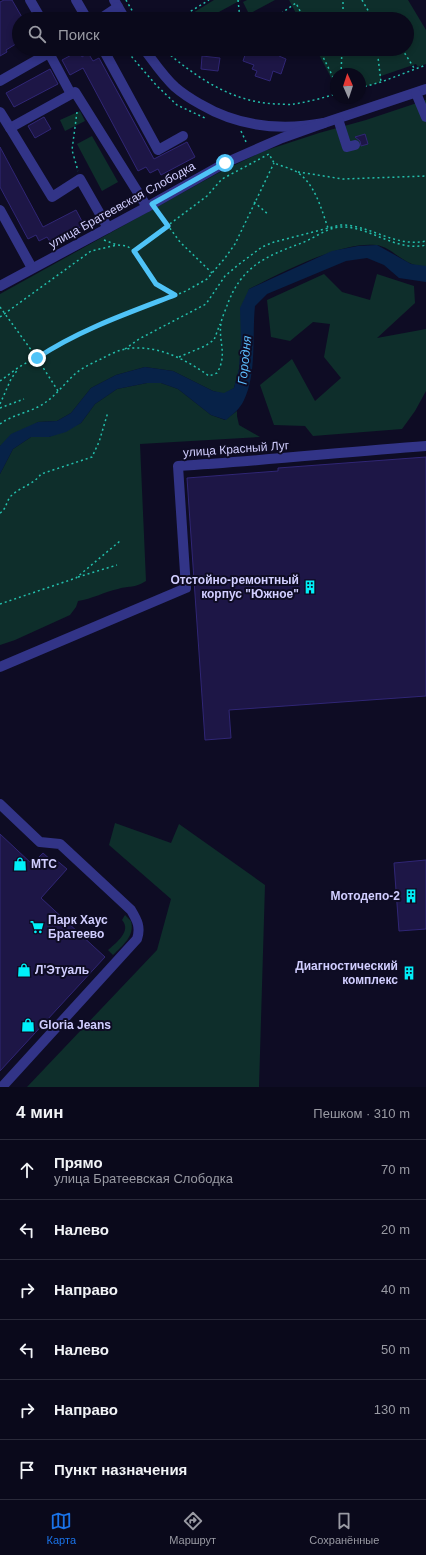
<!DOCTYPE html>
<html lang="ru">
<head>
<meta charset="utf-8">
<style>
  :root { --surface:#0a091b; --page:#181728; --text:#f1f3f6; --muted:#999aa3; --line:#2a2a3a; --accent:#1a73e8 }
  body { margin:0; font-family:Helvetica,sans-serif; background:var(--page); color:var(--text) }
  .compass { position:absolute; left:330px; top:68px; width:36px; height:36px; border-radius:50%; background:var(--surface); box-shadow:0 2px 6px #0003; rotate:357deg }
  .stop { position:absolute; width:12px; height:12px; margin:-9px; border:3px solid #4fc3f7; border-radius:50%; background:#fff }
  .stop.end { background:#4fc3f7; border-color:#fff; box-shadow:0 1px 4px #0008 }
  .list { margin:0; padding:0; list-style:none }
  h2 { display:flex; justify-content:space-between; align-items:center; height:52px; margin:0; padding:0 16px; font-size:17px }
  h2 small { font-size:13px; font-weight:400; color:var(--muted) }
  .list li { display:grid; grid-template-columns:26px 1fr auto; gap:12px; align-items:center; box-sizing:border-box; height:60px; padding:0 16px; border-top:1px solid var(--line) }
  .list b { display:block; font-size:15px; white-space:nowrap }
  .list p { margin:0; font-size:13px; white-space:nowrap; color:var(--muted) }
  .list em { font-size:13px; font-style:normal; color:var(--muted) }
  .icon { flex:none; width:22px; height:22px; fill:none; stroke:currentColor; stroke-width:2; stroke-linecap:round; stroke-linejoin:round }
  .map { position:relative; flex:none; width:426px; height:1087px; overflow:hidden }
  .search { position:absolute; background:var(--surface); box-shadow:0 2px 6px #0003; left:12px; right:12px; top:12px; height:44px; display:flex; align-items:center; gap:10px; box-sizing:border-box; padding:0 14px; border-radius:22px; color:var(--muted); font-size:15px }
  .sheet { height:412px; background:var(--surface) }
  nav { display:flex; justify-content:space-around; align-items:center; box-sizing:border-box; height:56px; border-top:1px solid var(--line); background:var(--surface); font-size:11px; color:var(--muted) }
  nav a { display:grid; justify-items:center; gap:2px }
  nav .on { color:var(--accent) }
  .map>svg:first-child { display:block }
  .green { fill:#0e2e2b }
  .water { fill:#072248 }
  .building { fill:#1d1646; stroke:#302675 }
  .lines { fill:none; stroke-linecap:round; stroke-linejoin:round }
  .path { stroke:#23bfac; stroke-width:1.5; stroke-dasharray:2 3; stroke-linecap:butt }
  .minor { stroke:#323487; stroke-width:10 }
  .route { stroke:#4fc3f7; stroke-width:5 }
  .labels { text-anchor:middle; stroke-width:4; stroke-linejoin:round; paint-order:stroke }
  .street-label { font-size:12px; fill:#d1ceff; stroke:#0e0c24 }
  .poi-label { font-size:12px; font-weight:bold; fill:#d1ceff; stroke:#0e0c24; text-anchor:start }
  .water-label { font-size:13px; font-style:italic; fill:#5cbeff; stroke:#0e0c24 }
</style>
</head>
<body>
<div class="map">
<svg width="426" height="1087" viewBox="0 0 426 1087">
  <rect width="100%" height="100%" fill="#0e0c24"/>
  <g class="green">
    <polygon points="214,0 241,0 217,13 202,19 183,19"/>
    <polygon points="247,0 275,0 249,14 243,2"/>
    <polygon points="289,0 408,0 426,30 426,64 418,67 416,64 381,76 381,82 360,88 360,74 336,74 336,87 316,49 407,49 407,19 299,19"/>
    <path d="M 426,100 L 426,266 C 404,268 394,247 376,245 C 341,241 281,273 249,289 L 241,342 L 239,369 L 234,388 L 224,394 L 213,391 L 173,371 L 145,367 L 116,375 L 91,388 L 71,413 L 57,421 L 38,422 L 0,446 L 0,294 L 220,172 L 264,151 L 319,133 L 366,120 Z"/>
    <polygon points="80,111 85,121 65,131 60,120"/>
    <polygon points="92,136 118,182 102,191 77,144"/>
    <polygon points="324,274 342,292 370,300 377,274 414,286 415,303 377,338 426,329 426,391 415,411 402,429 313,436 305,426 274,425 260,385 292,359 315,401 341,378 324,357 330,324 313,322 290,341 271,337 267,300"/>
    <path d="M 147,383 L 161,383 L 178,389 L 211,415 L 225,420 L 237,411 L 237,416 L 239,425 L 260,437 L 140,444 L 146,581 C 133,589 131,585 118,589 C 104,592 92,599 78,601 L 76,607 L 70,615 L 15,640 L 0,645 L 0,474 L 13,449 L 31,437 L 49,437 L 81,423 L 95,404 L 117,389 Z"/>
    <polygon points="115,823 171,843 179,824 265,885 259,1087 27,1087 157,950 171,899 109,845"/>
    <path d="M 125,915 L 131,921 C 135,936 123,945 113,955 L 108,950 C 116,943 132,931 122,920 Z"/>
  </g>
  <path class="water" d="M 377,245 L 411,264 L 426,266 L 426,282 L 399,278 L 384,265 L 367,258 L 346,261 L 267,294 L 255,306 C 252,334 257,374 244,400 C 240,409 233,414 226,420 L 211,415 L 178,389 L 161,383 L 147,383 L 117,389 L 95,404 L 81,423 L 66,432 L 49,437 L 31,437 L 13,449 L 0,474 L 0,446 L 11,434 L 38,422 L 57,421 L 71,413 L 91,388 L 116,375 L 145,367 L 173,371 L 213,391 L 224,393 L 234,388 L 239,369 L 241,342 L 240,308 L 249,289 L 332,251 L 358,246 Z"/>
  <g class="building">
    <polygon points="4,0 12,0 23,19 19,19 19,42 6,50 7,52 0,56 0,2"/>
    <polygon points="247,49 281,49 279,56 286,59 281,74 273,71 270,81 255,76 257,71 252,69 254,65 243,61"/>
    <polygon points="79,51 82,57 88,53 93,61 99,58 154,159 187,142 195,157 161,175 158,169 150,173 146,167 138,171 83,68 70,75 62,60"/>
    <polygon points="202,56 220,58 218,71 201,69"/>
    <polygon points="50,69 58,84 14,107 6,93"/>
    <polygon points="44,117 51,129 35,138 28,126"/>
    <polygon points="365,134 368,144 361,146 360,141 355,137"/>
    <polygon points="0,147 43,227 76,210 84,225 51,243 47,237 39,241 36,235 28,239 0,187"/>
    <polygon points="426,457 426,696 229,710 231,738 205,740 187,478 278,471 278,468"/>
    <polygon points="0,834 32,864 43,853 52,861 55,859 67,869 41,898 105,957 0,1071"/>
    <polygon points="426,860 426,929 399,931 394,863"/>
  </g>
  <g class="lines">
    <g class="path">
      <polyline points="126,0 137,19"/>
      <polyline points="238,0 240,19"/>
      <polyline points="362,0 373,19"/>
      <polyline points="189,13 192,19"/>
      <polyline points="178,19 209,0"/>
      <polyline points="273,19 296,3 304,19"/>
      <polyline points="343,19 343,0"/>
      <polyline points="125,49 156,85 177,105 207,119"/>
      <path d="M 163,49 C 196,77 231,102 276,104 C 282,104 289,105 294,104 C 308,102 322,98 336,94"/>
      <polyline points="319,49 336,83"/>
      <polyline points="377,49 381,82"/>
      <polyline points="402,49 414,68"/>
      <polyline points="341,74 342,49"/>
      <polyline points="360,88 381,82 426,65"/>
      <polyline points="77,112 72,150 78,171"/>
      <polyline points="241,131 247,144"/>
      <polyline points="298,172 343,179 426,176"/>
      <polyline points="254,202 269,215"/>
      <polyline points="158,212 180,242 212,273"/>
      <polyline points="104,240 117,245 127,246 134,251 156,284 175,295"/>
      <path d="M 134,251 L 207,196 L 222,179 L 269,154 L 274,163 C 281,166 290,168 297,172 C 315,184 321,208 328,228"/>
      <polyline points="0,307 37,358 58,391"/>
      <polyline points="0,317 91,251 117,245"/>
      <path d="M 125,349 L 139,339 L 206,304 L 225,276 L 238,265 L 262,247 L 274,242 L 340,225 C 369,224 395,248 426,241"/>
      <polyline points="179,357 205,346 214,340 220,324"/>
      <polyline points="0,381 19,367 50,349 95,327 186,291 207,279 225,258 235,244 274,163"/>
      <polyline points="0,404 11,379 18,369"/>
      <polyline points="0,408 24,399"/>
      <path d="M 0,424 C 13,414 33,412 46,402 C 57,394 65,383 75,374 C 82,368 92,363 101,359 C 107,356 114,352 121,350 C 152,342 184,358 209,376 L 217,373 C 228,354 218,342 221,323 C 222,317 226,309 228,303 C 242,267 264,257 299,244 C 314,239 328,226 344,227 C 372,228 397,252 426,245"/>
      <path d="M 0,513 C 7,509 6,500 12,495 C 21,487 34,484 41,474 L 92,457 L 99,442 L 108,412"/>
      <polyline points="78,577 117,565"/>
      <polyline points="0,604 76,578 120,541"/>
    </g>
    <g class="minor">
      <polyline points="30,0 41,19"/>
      <polyline points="76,0 87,19"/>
      <polyline points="114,0 125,19"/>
      <polyline points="100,19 118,7"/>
      <polyline points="103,49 158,150 183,136"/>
      <path d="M 144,49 C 154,62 163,76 175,87 C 183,94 191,99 200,104 C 239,127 281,131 324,123 L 426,89"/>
      <polyline points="49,53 71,94"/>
      <polyline points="0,81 49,53 53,49"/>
      <polyline points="416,93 426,117"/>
      <polyline points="0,112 10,128 75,92 147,207"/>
      <polyline points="338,119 347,147 355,145"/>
      <polyline points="10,128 52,197 80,179 108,228"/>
      <polyline points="0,210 32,268"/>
      <polyline points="0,286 147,207 225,163 282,138 324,123"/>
      <path d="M 0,667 L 186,588 L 178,466 C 261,461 343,452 426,446"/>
      <path d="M 0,804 L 40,842 L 60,844 L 131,910 C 137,920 141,927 137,939 L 2,1087"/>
    </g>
  </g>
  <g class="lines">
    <path class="route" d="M 37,358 C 79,330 128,313 175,295 L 156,284 L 134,251 L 168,226 L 152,204 L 225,163"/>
  </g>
  <defs>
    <g id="building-bare" transform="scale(1.08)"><path d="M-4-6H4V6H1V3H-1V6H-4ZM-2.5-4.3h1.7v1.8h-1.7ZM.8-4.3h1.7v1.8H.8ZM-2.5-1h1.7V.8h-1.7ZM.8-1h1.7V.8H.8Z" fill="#00f0f9" stroke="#0e0c24" stroke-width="2.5" paint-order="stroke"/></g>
    <g id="shop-bare" transform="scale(1.08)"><path d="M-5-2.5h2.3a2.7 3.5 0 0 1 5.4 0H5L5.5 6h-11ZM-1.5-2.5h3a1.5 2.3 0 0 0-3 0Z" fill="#00f0f9" stroke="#0e0c24" stroke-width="2.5" paint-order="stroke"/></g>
    <g id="supermarket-bare" transform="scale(1.08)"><path d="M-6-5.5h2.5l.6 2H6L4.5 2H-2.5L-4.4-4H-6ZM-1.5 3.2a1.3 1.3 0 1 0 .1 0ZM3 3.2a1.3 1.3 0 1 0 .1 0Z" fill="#00f0f9" stroke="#0e0c24" stroke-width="2.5" paint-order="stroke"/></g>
  </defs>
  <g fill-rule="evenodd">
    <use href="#building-bare" x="310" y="587"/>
    <use href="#shop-bare" x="20" y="864"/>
    <use href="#building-bare" x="411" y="896"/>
    <use href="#supermarket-bare" x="37" y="927"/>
    <use href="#shop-bare" x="24" y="970"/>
    <use href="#building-bare" x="409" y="973"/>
    <use href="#shop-bare" x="28" y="1025"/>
  </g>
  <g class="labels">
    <g class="street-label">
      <text transform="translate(122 205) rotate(-29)" y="4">улица Братеевская Слободка</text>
      <text transform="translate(236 449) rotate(-4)" y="4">улица Красный Луг</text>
    </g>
    <g class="poi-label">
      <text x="299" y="584" text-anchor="end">Отстойно-ремонтный<tspan x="299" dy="14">корпус "Южное"</tspan></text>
      <text x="31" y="868">МТС</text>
      <text x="400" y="900" text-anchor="end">Мотодепо-2</text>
      <text x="48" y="924">Парк Хаус<tspan x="48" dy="14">Братеево</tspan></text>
      <text x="398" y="970" text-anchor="end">Диагностический<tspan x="398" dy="14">комплекс</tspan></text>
      <text x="35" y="974">Л'Этуаль</text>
      <text x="39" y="1029">Gloria Jeans</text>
    </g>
    <g class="water-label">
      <text transform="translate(244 360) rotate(-84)" y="5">Городня</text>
    </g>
  </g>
</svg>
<svg class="compass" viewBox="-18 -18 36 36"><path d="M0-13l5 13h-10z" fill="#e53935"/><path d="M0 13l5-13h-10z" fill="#999aa3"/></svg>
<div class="stop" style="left:225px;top:163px"></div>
<div class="stop end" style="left:37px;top:358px"></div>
<div class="search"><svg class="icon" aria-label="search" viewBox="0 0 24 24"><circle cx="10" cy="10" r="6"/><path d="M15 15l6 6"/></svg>Поиск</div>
</div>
<section class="sheet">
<h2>4 мин<small>Пешком · 310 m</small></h2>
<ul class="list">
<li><svg class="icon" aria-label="ahead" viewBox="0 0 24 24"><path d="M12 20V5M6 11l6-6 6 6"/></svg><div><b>Прямо</b><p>улица Братеевская Слободка</p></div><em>70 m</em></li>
<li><svg class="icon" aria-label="left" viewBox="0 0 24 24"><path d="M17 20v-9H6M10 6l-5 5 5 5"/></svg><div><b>Налево</b></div><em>20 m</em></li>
<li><svg class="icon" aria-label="right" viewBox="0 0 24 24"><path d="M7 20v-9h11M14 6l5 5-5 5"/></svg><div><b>Направо</b></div><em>40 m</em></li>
<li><svg class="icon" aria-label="left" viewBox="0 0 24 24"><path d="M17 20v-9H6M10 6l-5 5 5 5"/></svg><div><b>Налево</b></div><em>50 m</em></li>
<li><svg class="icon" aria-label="right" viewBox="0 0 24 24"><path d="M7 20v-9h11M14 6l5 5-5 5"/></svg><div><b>Направо</b></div><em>130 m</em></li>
<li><svg class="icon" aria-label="arrive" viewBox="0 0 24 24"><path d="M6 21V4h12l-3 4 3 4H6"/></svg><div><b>Пункт назначения</b></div></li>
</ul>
</section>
<nav>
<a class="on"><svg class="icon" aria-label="map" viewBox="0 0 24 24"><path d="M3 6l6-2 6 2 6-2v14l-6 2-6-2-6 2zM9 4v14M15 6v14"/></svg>Карта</a>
<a><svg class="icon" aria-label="directions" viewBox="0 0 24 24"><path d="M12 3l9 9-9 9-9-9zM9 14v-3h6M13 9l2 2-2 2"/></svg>Маршрут</a>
<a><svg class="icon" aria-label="saved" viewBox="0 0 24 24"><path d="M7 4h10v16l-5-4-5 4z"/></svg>Сохранённые</a>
</nav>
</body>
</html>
